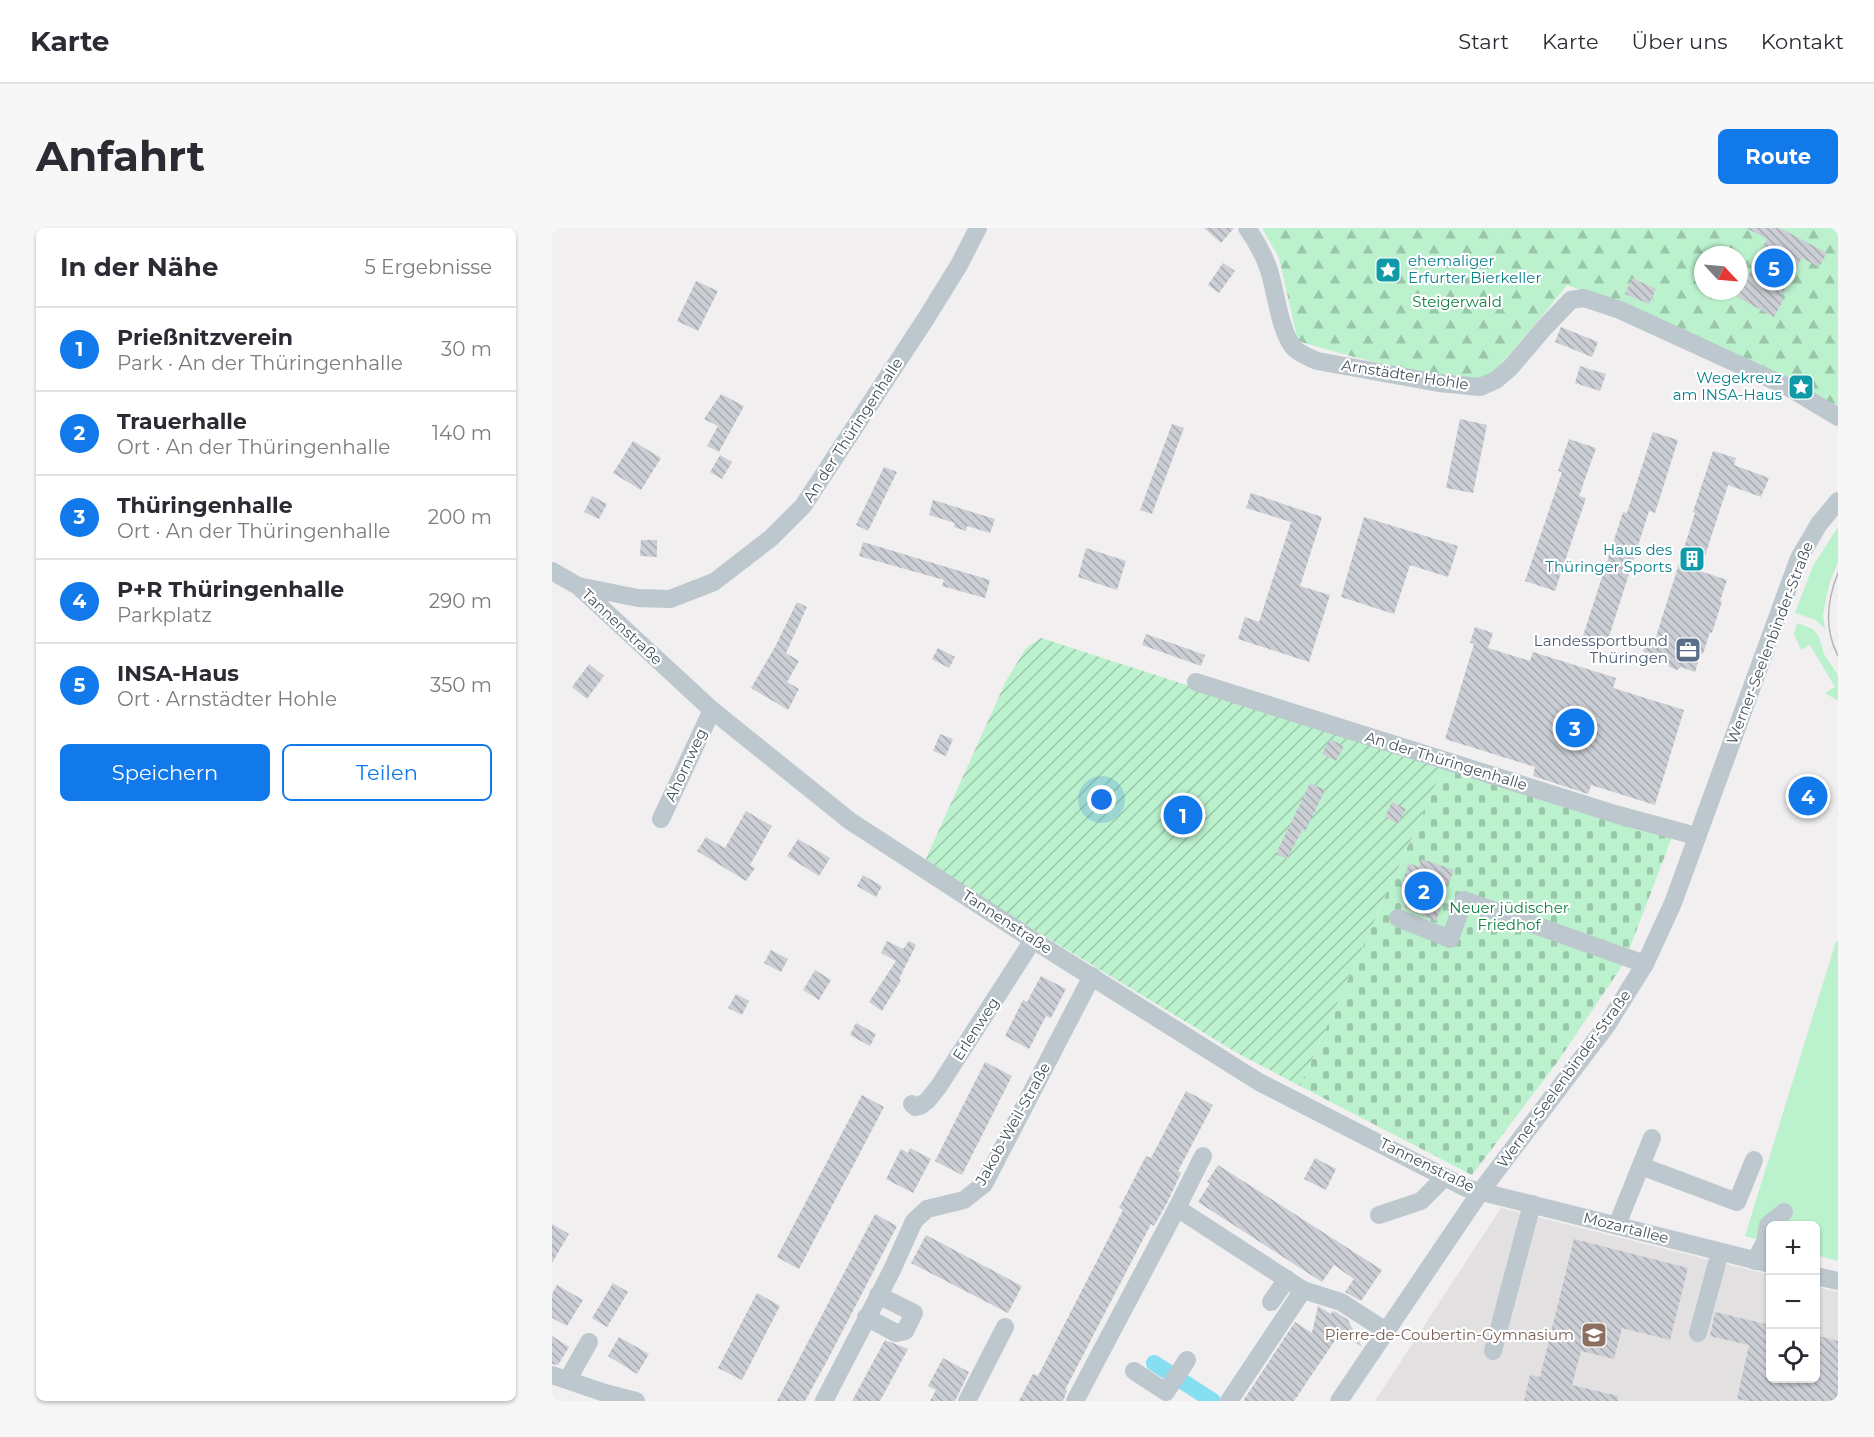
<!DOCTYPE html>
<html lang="de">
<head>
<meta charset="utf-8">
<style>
  :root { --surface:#fff; --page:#f7f7f7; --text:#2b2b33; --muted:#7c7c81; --line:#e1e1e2; --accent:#1179e9 }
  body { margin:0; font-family:Montserrat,sans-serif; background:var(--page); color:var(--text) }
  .controls { position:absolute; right:18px; bottom:18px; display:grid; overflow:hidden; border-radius:9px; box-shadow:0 2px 4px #0004 }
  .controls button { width:54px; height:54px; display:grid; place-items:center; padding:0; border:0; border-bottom:2px solid var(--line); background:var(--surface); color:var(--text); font:30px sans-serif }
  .compass { position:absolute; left:1142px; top:18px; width:54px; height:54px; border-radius:50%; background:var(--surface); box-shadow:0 2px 4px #0004; rotate:116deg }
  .you { position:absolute; left:550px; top:572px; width:21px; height:21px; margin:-15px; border:4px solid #fff; border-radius:50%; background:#1a73e8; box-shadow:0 0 0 9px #1a73e833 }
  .badge { display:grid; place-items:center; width:39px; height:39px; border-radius:50%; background:var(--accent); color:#fff; font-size:20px; font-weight:700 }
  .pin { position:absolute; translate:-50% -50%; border:3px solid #fff; box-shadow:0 2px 6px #0006 }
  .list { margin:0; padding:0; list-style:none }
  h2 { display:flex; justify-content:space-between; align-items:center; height:78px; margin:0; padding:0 24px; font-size:26px }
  h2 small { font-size:20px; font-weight:400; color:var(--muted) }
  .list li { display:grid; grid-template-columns:39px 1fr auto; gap:18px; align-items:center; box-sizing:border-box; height:84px; padding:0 24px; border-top:2px solid var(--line) }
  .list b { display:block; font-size:22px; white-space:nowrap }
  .list p { margin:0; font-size:20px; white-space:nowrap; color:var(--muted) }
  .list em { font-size:20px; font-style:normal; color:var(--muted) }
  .actions { display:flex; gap:12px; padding:18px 24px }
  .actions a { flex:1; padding:14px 0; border:2px solid var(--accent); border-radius:9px; text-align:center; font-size:21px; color:var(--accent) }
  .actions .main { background:var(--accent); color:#fff }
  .icon { flex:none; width:33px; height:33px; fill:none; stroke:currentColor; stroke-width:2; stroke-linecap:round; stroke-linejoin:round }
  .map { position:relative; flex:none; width:1286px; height:1173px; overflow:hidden; border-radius:9px }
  header { display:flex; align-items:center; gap:36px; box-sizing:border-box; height:84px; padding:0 30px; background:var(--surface); border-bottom:2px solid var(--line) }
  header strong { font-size:28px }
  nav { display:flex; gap:33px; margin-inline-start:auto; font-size:21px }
  .intro { display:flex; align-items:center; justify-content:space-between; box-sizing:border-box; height:144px; padding:0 36px }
  h1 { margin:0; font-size:42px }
  .button { padding:15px 27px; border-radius:9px; background:var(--accent); color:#fff; font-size:21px; font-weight:700 }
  main { display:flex; gap:36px; padding:0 36px }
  aside { flex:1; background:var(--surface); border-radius:9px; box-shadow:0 2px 4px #0004 }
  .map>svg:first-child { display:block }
  .education { fill:#e3e0e1 }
  .green { fill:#bbf1cd }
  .forest { fill:url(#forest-firs); fill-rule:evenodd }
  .cemetery { fill:url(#cemetery-stones) }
  .garden { fill:url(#garden-furrows) }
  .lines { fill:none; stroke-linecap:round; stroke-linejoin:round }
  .canal { stroke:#86dff0; stroke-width:16 }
  .building { fill:url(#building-back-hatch) }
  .minor { stroke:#bcc7ce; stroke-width:18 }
  .tram { stroke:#b1b4ba; stroke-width:1.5 }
  .labels { text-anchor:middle; stroke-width:4.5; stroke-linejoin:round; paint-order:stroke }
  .culture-label { font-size:15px; fill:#0d838f; stroke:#fff; text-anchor:end }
  .park-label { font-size:15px; fill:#138245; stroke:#fff }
  .street-label { font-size:15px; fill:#46535d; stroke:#fff }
  .service-label { font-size:15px; fill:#4e5e75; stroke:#fff; text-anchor:end }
  .education-label { font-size:15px; fill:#785e54; stroke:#fff; text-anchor:end }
</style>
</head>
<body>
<header>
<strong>Karte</strong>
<nav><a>Start</a><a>Karte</a><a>Über uns</a><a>Kontakt</a></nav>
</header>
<div class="intro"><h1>Anfahrt</h1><a class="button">Route</a></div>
<main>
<aside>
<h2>In der Nähe<small>5 Ergebnisse</small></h2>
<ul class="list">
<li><span class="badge">1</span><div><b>Prießnitzverein</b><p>Park · An der Thüringenhalle</p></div><em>30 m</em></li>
<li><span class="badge">2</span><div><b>Trauerhalle</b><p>Ort · An der Thüringenhalle</p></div><em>140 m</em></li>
<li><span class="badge">3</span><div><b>Thüringenhalle</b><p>Ort · An der Thüringenhalle</p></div><em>200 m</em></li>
<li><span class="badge">4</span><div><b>P+R Thüringenhalle</b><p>Parkplatz</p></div><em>290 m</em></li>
<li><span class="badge">5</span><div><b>INSA-Haus</b><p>Ort · Arnstädter Hohle</p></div><em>350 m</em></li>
</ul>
<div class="actions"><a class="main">Speichern</a><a>Teilen</a></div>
</aside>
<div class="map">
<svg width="1286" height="1173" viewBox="0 0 1286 1173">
  <defs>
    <pattern id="forest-firs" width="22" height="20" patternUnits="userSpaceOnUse" patternTransform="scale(1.5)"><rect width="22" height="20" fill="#bbf1cd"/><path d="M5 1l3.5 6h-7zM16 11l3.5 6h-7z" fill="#9ac6aa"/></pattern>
    <pattern id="cemetery-stones" width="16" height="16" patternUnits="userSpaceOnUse" patternTransform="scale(1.5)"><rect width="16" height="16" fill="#bbf1cd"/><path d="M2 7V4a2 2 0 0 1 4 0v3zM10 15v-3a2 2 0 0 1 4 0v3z" fill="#9ac6aa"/></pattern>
    <pattern id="garden-furrows" width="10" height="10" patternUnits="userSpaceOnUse" patternTransform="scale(1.5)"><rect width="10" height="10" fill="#bbf1cd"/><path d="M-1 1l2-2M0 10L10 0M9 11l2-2" fill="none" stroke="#9ac6aa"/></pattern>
    <pattern id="building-back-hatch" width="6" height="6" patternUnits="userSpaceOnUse" patternTransform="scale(1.5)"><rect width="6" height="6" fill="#cbced4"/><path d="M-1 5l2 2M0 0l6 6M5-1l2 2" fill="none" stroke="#a7aaaf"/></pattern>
  </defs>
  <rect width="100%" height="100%" fill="#f1efef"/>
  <polygon class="education" points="949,980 1218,1047 1218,1150 1264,1150 1264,1059 1286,1064 1286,1173 823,1173"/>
  <g class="green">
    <polygon points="1286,299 1286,334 1278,353 1274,371 1271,387 1273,401 1264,392 1243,385 1261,338"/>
    <polygon points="1245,395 1261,401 1267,409 1272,426 1286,447 1286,473 1273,465 1283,459 1258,417 1249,422 1242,406"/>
    <polygon points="1284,713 1286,714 1286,1033 1264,1027 1264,998 1222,997 1208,1012 1193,1008"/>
  </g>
  <path class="forest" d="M 710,0 L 1286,0 L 1286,178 L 1058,73 L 1015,57 C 998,79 980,100 962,121 C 954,130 946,141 936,148 C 914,162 776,122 746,113 L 727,30 ZM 1151,27 L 1187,27 L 1187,63 L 1151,63 Z"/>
  <polygon class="cemetery" points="891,540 1120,609 1072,735 1006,833 920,947 748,858"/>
  <polygon class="garden" points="489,410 891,540 748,858 687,826 372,635 454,453 474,420"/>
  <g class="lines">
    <polyline class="canal" points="602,1135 661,1173"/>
  </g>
  <g class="building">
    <polygon points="652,0 682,0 669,15"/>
    <polygon points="1194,0 1228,0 1275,25 1267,39 1250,30 1229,69 1232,71 1222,89 1185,69 1215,11"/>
    <polygon points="671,35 683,43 667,65 656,57"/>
    <polygon points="1080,50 1104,61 1097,76 1073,66"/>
    <polygon points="144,53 166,63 146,103 125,93"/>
    <polygon points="1009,99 1046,114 1040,129 1003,114"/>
    <polygon points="1028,138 1054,146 1048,163 1023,155"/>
    <polygon points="169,166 192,178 167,224 155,218 166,198 152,191"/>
    <polygon points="908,191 935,197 921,265 894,260"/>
    <polygon points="620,196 632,200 600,286 588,282"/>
    <polygon points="1101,204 1126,212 1103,285 1097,283 1055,415 1031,408 1071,284 1075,285"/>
    <polygon points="1017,211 1044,220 1027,268 1034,270 1003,363 973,353 1010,244 1006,243"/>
    <polygon points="81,213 109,230 89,262 61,245"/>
    <polygon points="1161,223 1184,230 1182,237 1217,250 1209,269 1176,257 1148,343 1175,352 1168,373 1170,373 1160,405 1158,404 1151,426 1149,425 1143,444 1129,439 1125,442 1118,439 1115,435 1097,429 1098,426 1091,424 1096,409 1103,412 1143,285 1141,284"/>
    <polygon points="168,227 180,234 170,251 158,244"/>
    <polygon points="332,239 345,244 316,303 304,297"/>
    <polygon points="699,265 770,289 748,358 778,367 757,434 686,411 693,389 707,394 739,294 694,280"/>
    <polygon points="40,268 55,276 47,291 32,284"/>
    <polygon points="381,272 443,291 438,305 415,298 414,303 402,299 403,295 377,287"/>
    <polygon points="812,289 906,318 896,349 858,337 842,386 789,369"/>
    <polygon points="89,312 105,312 105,329 88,328"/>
    <polygon points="311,314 438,352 433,370 390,358 392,352 307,328"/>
    <polygon points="534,320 574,333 565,362 526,349"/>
    <polygon points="245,374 255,379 234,425 247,433 235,454 247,461 236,482 199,460 223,419"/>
    <polygon points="923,399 941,405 936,420 978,433 981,424 1064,450 1061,460 1132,482 1103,577 1039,557 1036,566 981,548 983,539 893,511 922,416 918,415"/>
    <polygon points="594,406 653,427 649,438 590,417"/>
    <polygon points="386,420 403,429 397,440 380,431"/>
    <polygon points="37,436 52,448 35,471 20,459"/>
    <polygon points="388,506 401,511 394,528 381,523"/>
    <polygon points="778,511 792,518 784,533 770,526"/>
    <polygon points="758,555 773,562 753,604 750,602 735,631 724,626"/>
    <polygon points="840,574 854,581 846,596 833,589"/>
    <polygon points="194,583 220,598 198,637 203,640 194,653 145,623 154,609 173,620"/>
    <polygon points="246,611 278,630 267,648 235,628"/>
    <polygon points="870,631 902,642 897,655 893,654 884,680 888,681 884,693 852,680 856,669 853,668 855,662 849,659 857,635 867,639"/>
    <polygon points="311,647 330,658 324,669 305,658"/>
    <polygon points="335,713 351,721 357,713 364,717 347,751 349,752 330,783 317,774 344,733 329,725"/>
    <polygon points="219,722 236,731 229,744 212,735"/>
    <polygon points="263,742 279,752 267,772 251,762"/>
    <polygon points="489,748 514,761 499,790 494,788 477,821 453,808 471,772 475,774"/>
    <polygon points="184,766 197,773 190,787 176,780"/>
    <polygon points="304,795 324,806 318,818 298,807"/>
    <polygon points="433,834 460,848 410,947 383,933"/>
    <polygon points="634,863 661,877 626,943 629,945 615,975 602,998 599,996 513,1162 515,1163 511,1173 467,1173 481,1146 486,1148 571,982 567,980 594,928 599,930"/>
    <polygon points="310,867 332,879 247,1041 225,1029"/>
    <polygon points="358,920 379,931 361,965 334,951 349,921 356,925"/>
    <polygon points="763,930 784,941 774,962 752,951"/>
    <polygon points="666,937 830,1042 809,1073 793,1064 802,1051 782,1037 770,1054 646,974 658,955 655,954"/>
    <polygon points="323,986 345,998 276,1131 253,1173 225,1173"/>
    <polygon points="0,996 17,1006 0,1035"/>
    <polygon points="374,1007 470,1058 456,1085 359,1035"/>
    <polygon points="1022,1011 1136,1040 1118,1112 1070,1100 1062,1131 1029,1123 1020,1157 1066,1168 1066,1173 972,1173 978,1147 988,1149"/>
    <polygon points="61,1055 76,1064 55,1099 40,1090"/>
    <polygon points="5,1057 31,1072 15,1098 0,1090 0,1066"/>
    <polygon points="205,1065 228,1078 190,1152 166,1140"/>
    <polygon points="766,1078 779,1086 781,1083 784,1084 796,1092 810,1119 788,1105 742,1173 691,1173 743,1094 760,1105"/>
    <polygon points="1163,1084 1218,1097 1218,1150 1263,1150 1263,1107 1286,1113 1286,1173 1195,1173 1185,1171 1197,1117 1158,1108"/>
    <polygon points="0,1108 17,1119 6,1137 0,1136"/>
    <polygon points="67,1109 97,1126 85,1146 56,1128"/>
    <polygon points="333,1112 356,1121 328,1173 300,1173"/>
    <polygon points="391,1130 417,1144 403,1173 378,1173 384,1162 376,1158"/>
  </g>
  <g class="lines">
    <g class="minor">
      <path d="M 695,0 C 704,13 712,27 717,42 C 724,64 727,100 741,119 C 747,126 757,129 765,133 L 887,155 L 928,159 L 944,152 L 958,140 L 993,99 L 1019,72 L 1032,70 L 1068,82 L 1236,159 L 1286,189"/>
      <polyline points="0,343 26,358 86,370 118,371 162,354 219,310 251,278 373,92 407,37 426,0"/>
      <polyline points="26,358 160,482 298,593 481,712 707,854 914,960 1218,1036"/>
      <polyline points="644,454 1063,586 1144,608"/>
      <polyline points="109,591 160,482"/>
      <polyline points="846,690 898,711 912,672 1093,736"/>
      <polyline points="360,876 363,879 368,878 376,872 387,858 481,712"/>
      <polyline points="1089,938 1185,974 1202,932"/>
      <polyline points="625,980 651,928"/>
      <polyline points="827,987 869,973 893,949"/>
      <polyline points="1065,997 1100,910"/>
      <polyline points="1203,1033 1213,1014 1216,997 1232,984"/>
      <polyline points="1264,1048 1286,1053"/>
      <polyline points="719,1074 735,1051"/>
      <polyline points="314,1089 344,1105 353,1103 362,1085 326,1067"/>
      <polyline points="1146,1105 1168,1024"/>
      <polyline points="941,1123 980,976"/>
      <polyline points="582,1143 614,1164 635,1132"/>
      <polyline points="0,1147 53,1165 84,1173"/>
      <polyline points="18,1153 20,1144 37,1114"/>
      <polyline points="272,1173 340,1042 362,993 375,981 412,972 432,956 540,748"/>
      <polyline points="415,1173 453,1099"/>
      <polyline points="523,1173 625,980 751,1062 789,1074 834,1103"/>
      <polyline points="677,1173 751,1062"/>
      <polyline points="787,1173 929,963 1055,797 1093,736 1121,675 1247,330 1267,296 1286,273"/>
    </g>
    <path class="tram" d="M 1286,345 C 1275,372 1272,401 1286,428"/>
  </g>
  <defs>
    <g id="sight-square" transform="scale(1.35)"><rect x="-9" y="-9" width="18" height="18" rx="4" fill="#0f9aa8" stroke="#fff"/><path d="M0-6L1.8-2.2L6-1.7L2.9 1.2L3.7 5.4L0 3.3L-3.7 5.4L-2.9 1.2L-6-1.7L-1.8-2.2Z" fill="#fff"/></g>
    <g id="building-square" transform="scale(1.35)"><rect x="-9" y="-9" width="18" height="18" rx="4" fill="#0f9aa8" stroke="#fff"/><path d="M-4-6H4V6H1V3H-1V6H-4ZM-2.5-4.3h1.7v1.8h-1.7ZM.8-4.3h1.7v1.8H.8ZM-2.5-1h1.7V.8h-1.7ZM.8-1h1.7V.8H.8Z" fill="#fff"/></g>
    <g id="office-square" transform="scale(1.35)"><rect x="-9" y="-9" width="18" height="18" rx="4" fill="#5c6f8a" stroke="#fff"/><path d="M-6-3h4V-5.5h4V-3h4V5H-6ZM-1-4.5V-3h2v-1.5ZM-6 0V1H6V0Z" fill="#fff"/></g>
    <g id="school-square" transform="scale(1.35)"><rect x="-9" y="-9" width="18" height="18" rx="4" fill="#8d6e63" stroke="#fff"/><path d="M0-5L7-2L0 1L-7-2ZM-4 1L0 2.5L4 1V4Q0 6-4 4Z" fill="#fff"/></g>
  </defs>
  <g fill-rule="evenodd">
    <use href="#sight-square" x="836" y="42"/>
    <use href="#sight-square" x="1249" y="159"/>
    <use href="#building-square" x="1140" y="331"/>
    <use href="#office-square" x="1136" y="422"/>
    <use href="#school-square" x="1042" y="1107"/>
  </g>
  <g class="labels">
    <g class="culture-label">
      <text x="856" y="38" text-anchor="start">ehemaliger<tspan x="856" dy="17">Erfurter Bierkeller</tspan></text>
      <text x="1230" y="155">Wegekreuz<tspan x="1230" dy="17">am INSA-Haus</tspan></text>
      <text x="1120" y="327">Haus des<tspan x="1120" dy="17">Thüringer Sports</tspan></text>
    </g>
    <g class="park-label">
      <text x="905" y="79">Steigerwald</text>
      <text x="957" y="685">Neuer jüdischer<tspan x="957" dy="17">Friedhof</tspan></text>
    </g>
    <g class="street-label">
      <text transform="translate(853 147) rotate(9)" y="5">Arnstädter Hohle</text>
      <text transform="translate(301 202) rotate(-57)" y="5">An der Thüringenhalle</text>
      <text transform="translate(70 399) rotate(43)" y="5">Tannenstraße</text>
      <text transform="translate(1218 415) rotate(-69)" y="5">Werner-Seelenbinder-Straße</text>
      <text transform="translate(894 533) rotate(17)" y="5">An der Thüringenhalle</text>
      <text transform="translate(134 537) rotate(-65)" y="5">Ahornweg</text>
      <text transform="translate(455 694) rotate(33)" y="5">Tannenstraße</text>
      <text transform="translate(424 801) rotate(-57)" y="5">Erlenweg</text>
      <text transform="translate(1012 851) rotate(-54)" y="5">Werner-Seelenbinder-Straße</text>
      <text transform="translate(461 896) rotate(-61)" y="5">Jakob-Weil-Straße</text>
      <text transform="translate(875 937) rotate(26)" y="5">Tannenstraße</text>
      <text transform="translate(1074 1000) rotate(14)" y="5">Mozartallee</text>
    </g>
    <g class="service-label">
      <text x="1116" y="418">Landessportbund<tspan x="1116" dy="17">Thüringen</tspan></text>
    </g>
    <g class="education-label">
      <text x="1022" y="1112">Pierre-de-Coubertin-Gymnasium</text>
    </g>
  </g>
</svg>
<div class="controls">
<button>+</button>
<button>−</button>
<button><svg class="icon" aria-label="locate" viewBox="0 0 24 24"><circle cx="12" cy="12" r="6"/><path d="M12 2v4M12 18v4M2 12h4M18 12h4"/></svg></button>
</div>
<svg class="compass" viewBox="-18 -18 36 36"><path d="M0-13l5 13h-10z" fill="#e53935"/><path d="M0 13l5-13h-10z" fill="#7c7c81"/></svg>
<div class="you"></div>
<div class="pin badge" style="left:631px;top:587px">1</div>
<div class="pin badge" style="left:872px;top:663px">2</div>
<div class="pin badge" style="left:1023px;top:500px">3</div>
<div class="pin badge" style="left:1256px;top:568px">4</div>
<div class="pin badge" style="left:1222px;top:40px">5</div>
</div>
</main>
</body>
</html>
